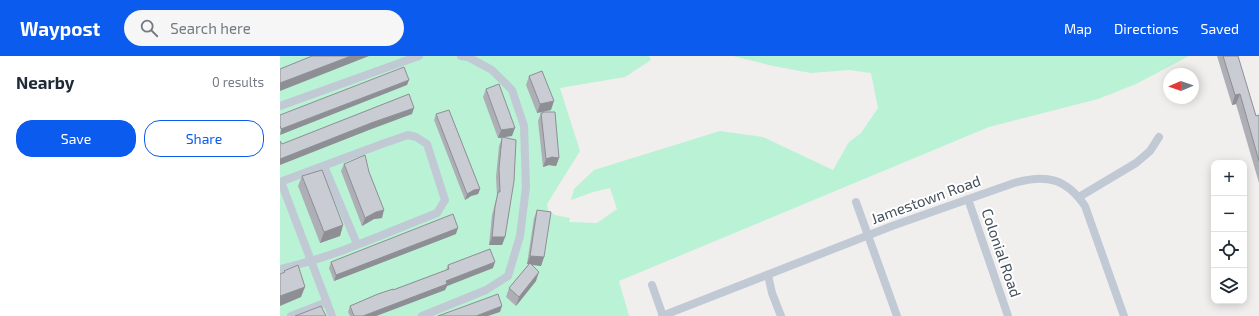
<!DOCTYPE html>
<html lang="en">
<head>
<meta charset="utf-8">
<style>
  :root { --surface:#fff; --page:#f6f6f7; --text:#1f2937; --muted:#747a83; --line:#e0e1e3; --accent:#0b5bee }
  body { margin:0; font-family:"Exo 2",sans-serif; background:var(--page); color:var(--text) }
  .controls { position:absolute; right:12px; bottom:12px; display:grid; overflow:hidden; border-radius:8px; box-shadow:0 2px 10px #0003 }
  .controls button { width:36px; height:36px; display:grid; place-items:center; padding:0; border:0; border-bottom:1px solid var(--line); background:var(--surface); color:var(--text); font:20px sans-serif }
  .compass { position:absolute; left:883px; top:12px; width:36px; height:36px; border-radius:50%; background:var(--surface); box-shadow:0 2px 10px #0003; rotate:268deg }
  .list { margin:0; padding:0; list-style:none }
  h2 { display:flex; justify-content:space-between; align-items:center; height:52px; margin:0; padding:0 16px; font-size:17px }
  h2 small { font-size:13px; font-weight:400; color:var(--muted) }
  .actions { display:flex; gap:8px; padding:12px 16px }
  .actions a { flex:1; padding:9px 0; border:1px solid var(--accent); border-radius:16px; text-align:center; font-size:14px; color:var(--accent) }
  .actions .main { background:var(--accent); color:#fff }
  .icon { flex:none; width:22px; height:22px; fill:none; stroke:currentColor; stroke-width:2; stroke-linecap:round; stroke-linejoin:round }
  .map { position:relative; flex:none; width:979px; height:260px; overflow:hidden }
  header { display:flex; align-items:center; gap:24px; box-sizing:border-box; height:56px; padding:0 20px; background:var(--accent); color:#fff }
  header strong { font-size:19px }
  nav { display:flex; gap:22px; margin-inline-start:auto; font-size:14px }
  .search { width:280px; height:36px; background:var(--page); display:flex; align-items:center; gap:10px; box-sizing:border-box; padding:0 14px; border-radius:22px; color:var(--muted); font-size:15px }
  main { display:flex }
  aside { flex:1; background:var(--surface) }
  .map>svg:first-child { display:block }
  .green { fill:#b9f2d4 }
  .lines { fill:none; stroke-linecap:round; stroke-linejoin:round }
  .minor { stroke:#c1c9d5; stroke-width:8 }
  .wall { fill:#aeafb6 }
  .shaded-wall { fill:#8d8f94 }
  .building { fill:#caccd4; stroke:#8d8f94 }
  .labels { text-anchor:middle; stroke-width:4; stroke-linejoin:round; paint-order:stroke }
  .street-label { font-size:15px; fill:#45505d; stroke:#fff }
</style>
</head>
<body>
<header>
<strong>Waypost</strong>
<div class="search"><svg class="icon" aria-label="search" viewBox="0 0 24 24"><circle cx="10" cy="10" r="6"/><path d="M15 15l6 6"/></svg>Search here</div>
<nav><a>Map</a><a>Directions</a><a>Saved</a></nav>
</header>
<main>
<aside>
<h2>Nearby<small>0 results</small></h2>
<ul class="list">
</ul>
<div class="actions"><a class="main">Save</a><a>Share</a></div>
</aside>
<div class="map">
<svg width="979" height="260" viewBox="0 0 979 260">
  <rect width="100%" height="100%" fill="#f1eeee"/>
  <polygon class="green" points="0,0 369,0 371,4 345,21 280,32 300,95 267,148 268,154 275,159 290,162 289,166 317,167 337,153 330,132 313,136 291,144 294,133 314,114 440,75 483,81 553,114 569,86 581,77 598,52 591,17 569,14 531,17 493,10 453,0 909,0 856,28 818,43 709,71 339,225 349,260 0,260"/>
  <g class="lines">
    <g class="minor">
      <polyline points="0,50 139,0"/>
      <polyline points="44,110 77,188"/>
      <path d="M 0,126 L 102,88 L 128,79 L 136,81 L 147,88 L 165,144 L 157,157 C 106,177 54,201 0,213"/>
      <polyline points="1,126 52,260"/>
      <polyline points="799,141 856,107 870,95 879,81"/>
      <polyline points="688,143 728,260"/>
      <polyline points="576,146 617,260"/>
      <polyline points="488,219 492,237 501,260"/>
      <polyline points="372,229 383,260"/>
      <polyline points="11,260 47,246"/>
      <polyline points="142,260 206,234 228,220 240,180 246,131 244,70 232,34 212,14 188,1 181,0"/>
      <path d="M 382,260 L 612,170 L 734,127 C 766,118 786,122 805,150 L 844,260"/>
    </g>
  </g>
  <g class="wall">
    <polygon points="937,0 955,0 976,60 979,59 979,127 956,48 952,49"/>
    <polygon points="249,20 271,54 257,57 246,29"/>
    <polygon points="206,33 232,80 223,81 225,181 222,189 209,189 212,159 217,140 216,121 219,90 222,82 218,82 203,41"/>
    <polygon points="263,56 279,102 276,110 269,109 263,111 258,65 261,57 262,57"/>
    <polygon points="156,58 200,133 198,138 191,140 185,144 154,64"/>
    <polygon points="64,108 102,162 94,163 82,170 61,115"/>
    <polygon points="22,120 63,169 60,180 40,187 18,130"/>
    <polygon points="257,154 264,201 261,210 251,209 256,225 236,250 226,241 229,232 249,208 247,208 254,162"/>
    <polygon points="176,178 54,225 49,212 51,206"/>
    <polygon points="168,209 213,212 167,230 165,234 96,260 70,260 68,256 70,250 166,214"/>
  </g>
  <g class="shaded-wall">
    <polygon points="71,0 89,0 0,35 0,27"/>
    <polygon points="129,24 127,29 0,79 1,73"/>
    <polygon points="960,38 956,48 952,49 955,39"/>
    <polygon points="274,45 271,54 257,57 260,48"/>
    <polygon points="134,52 132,58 89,74 0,109 0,103 91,67"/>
    <polygon points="235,72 232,80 218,82 221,74"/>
    <polygon points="272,101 279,102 276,110 269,109 263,111 266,103"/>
    <polygon points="200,133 198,138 191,140 185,144 187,138 194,134"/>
    <polygon points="104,154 102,162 94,163 82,170 85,162 96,156"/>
    <polygon points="63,169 60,180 40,187 44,176"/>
    <polygon points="178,172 176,178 54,225 56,219"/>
    <polygon points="212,181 225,181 222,189 209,189"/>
    <polygon points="250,200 264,201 261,210 247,208"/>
    <polygon points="215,206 213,212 167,230 165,234 96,260 83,260 166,225"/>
    <polygon points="259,216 256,225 236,250 239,241"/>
    <polygon points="25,231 21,241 0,250 0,240"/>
    <polygon points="222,250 220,256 208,260 196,260"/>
  </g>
  <g class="building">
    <polygon points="32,0 71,0 0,27 0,13"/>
    <polygon points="943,0 958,0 976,60 979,59 979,105 960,38 955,39"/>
    <polygon points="124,11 129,24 1,73 0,70 0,59"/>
    <polygon points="262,15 274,45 260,48 249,20"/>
    <polygon points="219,28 235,72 221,74 206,33"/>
    <polygon points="129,38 134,52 91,67 0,103 0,85 2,88"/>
    <polygon points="169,54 200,133 194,134 187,138 156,58"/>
    <polygon points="263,56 275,56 279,102 272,101 266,103 261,57 263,57"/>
    <polygon points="222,81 236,84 234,125 225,181 212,181 215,151 218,136 220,136 219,112"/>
    <polygon points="85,99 89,116 104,154 96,156 85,162 64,108"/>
    <polygon points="42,114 63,169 44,176 22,120"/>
    <polygon points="257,154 271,156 264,201 250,200"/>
    <polygon points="173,158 178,172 56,219 51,206"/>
    <polygon points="210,193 215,206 166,225 167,228 83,260 74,260 70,250 98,238 113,233 113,234 169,213 168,209"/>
    <polygon points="250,207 259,216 239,241 229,232"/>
    <polygon points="18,209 25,231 0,240 0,218 5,216 4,215"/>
    <polygon points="218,238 222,250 196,260 158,260"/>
    <polygon points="41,250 46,260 15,260"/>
  </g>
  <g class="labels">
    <g class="street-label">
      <text transform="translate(646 144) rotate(-20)" y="5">Jamestown Road</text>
      <text transform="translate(721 197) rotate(71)" y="5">Colonial Road</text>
    </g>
  </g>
</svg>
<div class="controls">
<button>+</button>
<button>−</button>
<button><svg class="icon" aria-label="locate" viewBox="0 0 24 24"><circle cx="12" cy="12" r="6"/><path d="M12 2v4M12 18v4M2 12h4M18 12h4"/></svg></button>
<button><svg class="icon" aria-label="layers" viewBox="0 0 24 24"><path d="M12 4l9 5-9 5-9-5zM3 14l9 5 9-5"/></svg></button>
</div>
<svg class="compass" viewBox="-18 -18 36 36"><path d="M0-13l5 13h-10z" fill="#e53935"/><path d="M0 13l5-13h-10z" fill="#747a83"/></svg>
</div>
</main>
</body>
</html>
